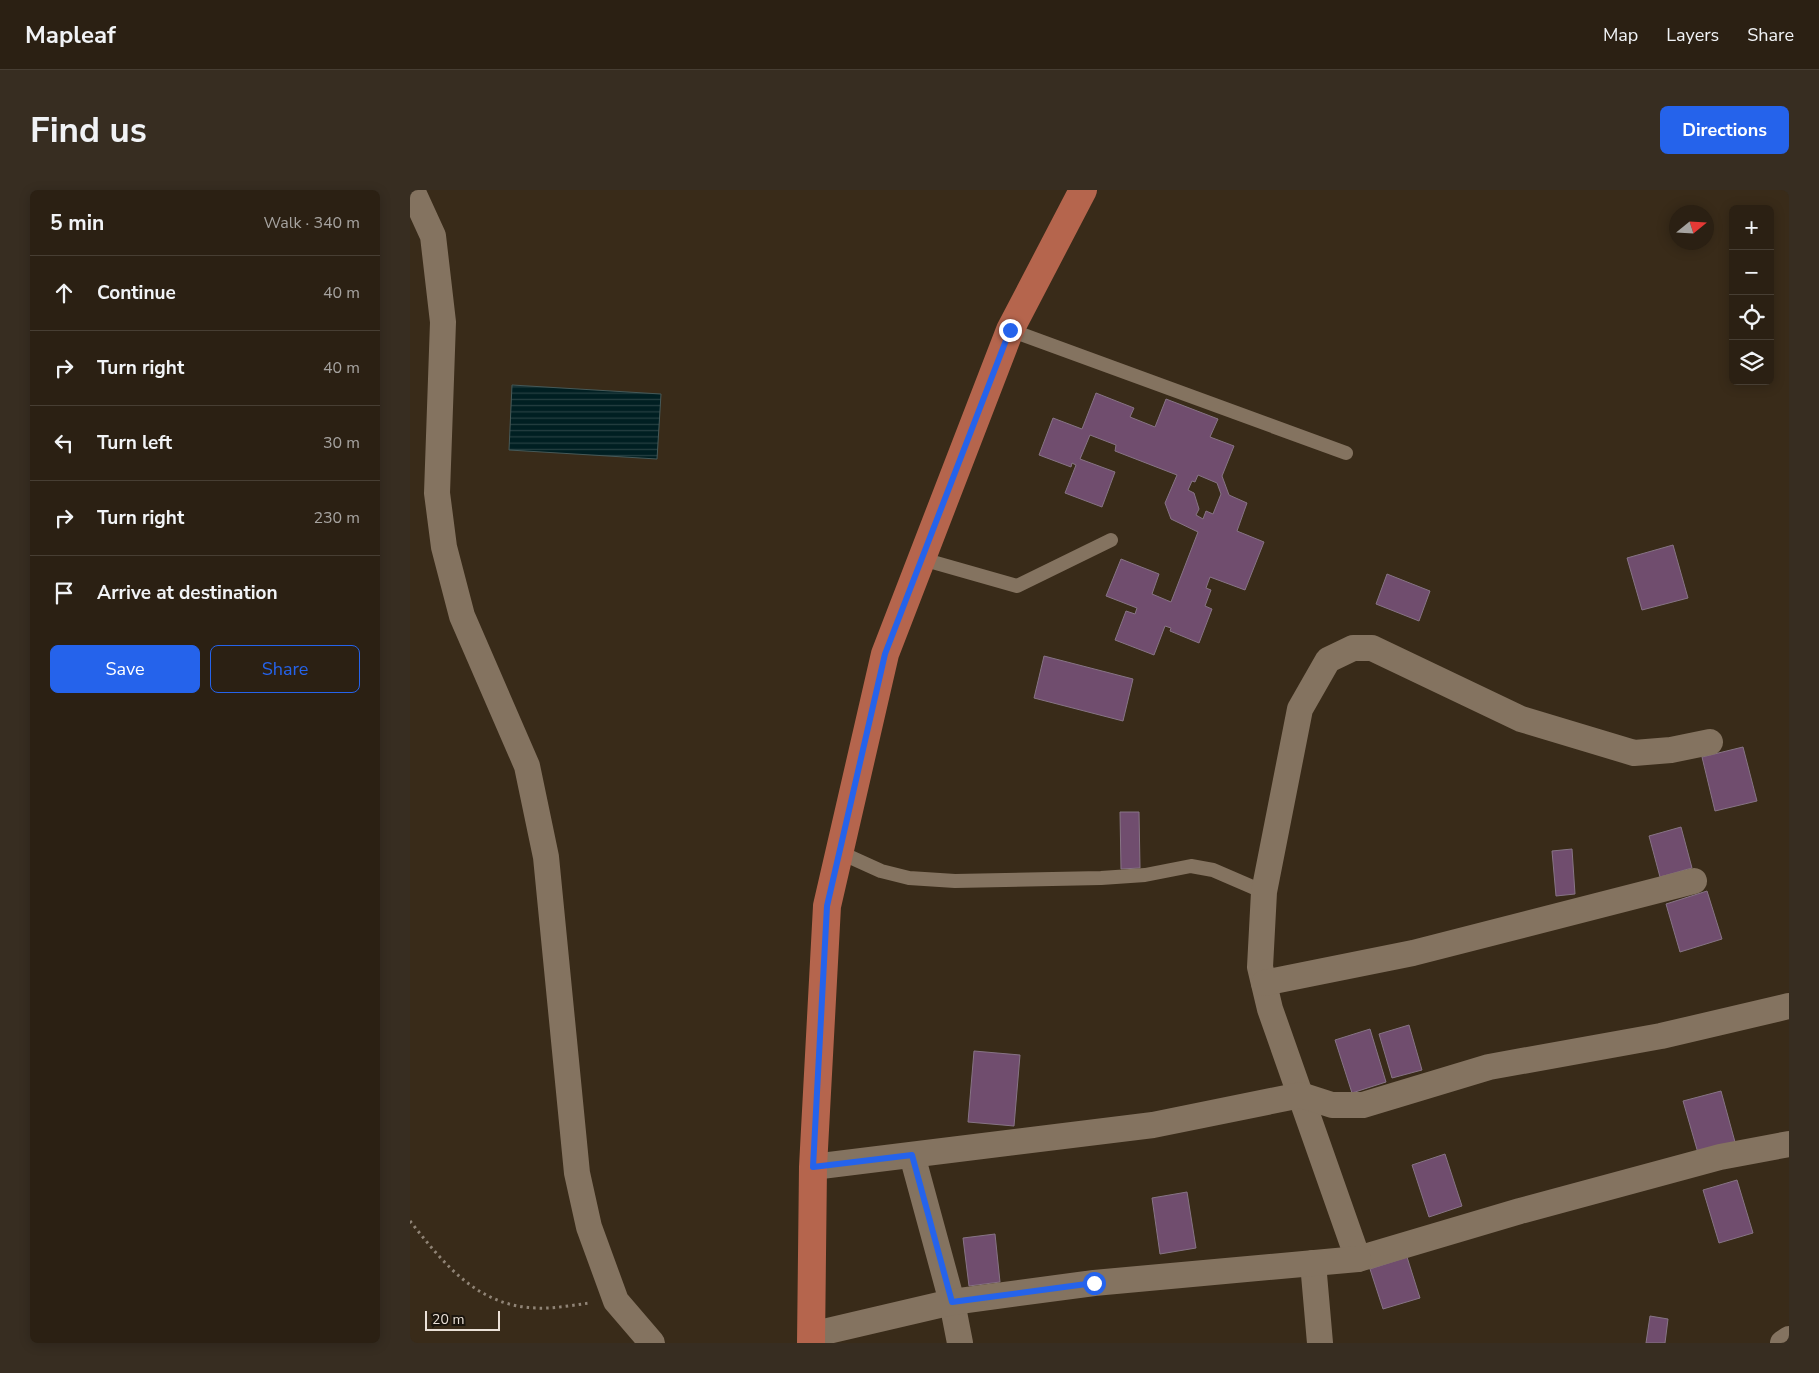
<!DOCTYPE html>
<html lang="en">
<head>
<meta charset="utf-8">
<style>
  :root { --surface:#2b2013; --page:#372d21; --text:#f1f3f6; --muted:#a6a3a0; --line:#473e33; --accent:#2563eb }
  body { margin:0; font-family:"Nunito Sans",sans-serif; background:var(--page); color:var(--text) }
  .controls { position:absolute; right:15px; top:15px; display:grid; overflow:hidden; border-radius:8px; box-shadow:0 2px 12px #0003 }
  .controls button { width:45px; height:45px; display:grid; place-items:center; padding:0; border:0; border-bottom:1px solid var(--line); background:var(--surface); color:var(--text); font:25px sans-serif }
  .compass { position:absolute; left:1259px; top:15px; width:45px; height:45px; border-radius:50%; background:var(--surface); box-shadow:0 2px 12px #0003; rotate:72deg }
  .scale { position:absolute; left:15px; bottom:12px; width:75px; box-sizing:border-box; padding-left:5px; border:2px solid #ebe1d7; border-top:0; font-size:14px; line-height:18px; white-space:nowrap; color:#ebe1d7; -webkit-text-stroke:4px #1b150d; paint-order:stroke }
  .stop { position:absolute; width:15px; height:15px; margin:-11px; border:4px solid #2563eb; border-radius:50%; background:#fff }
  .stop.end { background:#2563eb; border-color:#fff; box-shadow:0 1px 5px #0008 }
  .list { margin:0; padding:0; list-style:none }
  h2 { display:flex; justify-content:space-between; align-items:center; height:65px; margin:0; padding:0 20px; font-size:21px }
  h2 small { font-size:16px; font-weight:400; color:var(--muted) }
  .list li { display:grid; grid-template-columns:32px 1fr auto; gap:15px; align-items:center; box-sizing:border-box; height:75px; padding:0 20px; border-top:1px solid var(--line) }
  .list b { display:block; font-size:19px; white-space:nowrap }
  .list em { font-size:16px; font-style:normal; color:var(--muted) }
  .actions { display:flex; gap:10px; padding:15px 20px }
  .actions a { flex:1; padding:11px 0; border:1px solid var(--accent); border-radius:8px; text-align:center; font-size:18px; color:var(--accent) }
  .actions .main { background:var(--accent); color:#fff }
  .icon { flex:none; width:28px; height:28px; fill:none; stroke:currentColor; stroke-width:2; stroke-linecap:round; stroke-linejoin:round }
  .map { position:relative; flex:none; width:1379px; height:1153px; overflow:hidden; border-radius:8px }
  header { display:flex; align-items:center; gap:30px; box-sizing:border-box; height:70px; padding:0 25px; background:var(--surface); border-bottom:1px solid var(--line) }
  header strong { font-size:24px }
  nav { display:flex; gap:28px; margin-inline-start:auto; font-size:18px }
  .intro { display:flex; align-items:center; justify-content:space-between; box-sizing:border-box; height:120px; padding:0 30px }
  h1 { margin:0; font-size:35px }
  .button { padding:12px 22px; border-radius:8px; background:var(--accent); color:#fff; font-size:18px; font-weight:700 }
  main { display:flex; gap:30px; padding:0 30px }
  aside { flex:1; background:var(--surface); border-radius:8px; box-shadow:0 2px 12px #0003 }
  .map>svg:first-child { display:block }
  .water { fill:url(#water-rules); stroke:#465958 }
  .building { fill:#704d6e; stroke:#877485; fill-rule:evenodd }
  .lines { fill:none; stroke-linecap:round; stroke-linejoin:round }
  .path { stroke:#908476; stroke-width:3; stroke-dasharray:2.5 4; stroke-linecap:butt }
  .lane { stroke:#847360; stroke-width:14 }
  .street { stroke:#847360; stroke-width:26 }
  .primary { stroke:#b5654d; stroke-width:28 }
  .route { stroke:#2563eb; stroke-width:6 }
</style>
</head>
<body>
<header>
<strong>Mapleaf</strong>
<nav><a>Map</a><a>Layers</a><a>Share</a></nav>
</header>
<div class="intro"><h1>Find us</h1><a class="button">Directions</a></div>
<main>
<aside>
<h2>5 min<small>Walk · 340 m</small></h2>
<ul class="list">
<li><svg class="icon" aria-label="ahead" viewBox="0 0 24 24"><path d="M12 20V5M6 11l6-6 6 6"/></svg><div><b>Continue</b></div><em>40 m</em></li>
<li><svg class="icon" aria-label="right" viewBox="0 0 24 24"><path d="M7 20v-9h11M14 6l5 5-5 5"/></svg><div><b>Turn right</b></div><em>40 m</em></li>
<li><svg class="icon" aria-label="left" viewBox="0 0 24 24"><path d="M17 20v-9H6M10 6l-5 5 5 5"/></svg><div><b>Turn left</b></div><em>30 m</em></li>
<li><svg class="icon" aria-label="right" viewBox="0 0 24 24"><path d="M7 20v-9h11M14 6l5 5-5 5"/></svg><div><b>Turn right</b></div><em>230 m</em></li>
<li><svg class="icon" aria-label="arrive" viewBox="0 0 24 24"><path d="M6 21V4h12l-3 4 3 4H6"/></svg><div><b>Arrive at destination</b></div></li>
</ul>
<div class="actions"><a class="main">Save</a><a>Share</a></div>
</aside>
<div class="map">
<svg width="1379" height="1153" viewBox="0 0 1379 1153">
  <defs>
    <pattern id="water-rules" width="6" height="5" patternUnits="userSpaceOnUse" patternTransform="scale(1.25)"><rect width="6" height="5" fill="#001f22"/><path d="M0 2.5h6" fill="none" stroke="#253f41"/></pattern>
  </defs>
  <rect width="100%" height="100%" fill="#392b19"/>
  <polygon class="water" points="102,195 251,204 247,269 99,260"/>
  <g class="building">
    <path d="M 686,203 L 724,218 L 720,227 L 745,237 L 756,209 L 808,229 L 800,247 L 824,256 L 812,286 L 819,305 L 837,313 L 827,341 L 854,352 L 835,400 L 800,387 L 796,398 L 801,400 L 795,416 L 802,419 L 789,453 L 760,441 L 761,438 L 755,436 L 744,465 L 705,450 L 716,421 L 725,424 L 727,418 L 696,406 L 711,369 L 749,384 L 742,404 L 761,412 L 788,342 L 761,329 L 755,313 L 767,285 L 705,261 L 706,255 L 680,245 L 670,269 L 705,282 L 692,317 L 655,303 L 666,275 L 662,273 L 661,277 L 629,265 L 643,228 L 672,239 ZM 788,285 L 807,293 L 811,304 L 803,324 L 796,321 L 793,329 L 786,325 L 789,319 L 784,303 L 778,300 L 782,291 L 785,292 Z"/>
    <polygon points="1263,355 1278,408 1232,420 1217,368"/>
    <polygon points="977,384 1020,401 1009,431 966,414"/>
    <polygon points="634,466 723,489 713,531 624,508"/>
    <polygon points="1333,557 1347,611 1305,621 1292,567"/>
    <polygon points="710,622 729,622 730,678 711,679"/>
    <polygon points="1271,637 1282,678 1250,687 1239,646"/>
    <polygon points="1162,659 1165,704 1146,706 1142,661"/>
    <polygon points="1297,701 1312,749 1270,762 1256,714"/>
    <polygon points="999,835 1012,880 982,888 969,844"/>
    <polygon points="960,839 976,892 942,903 925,850"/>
    <polygon points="564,861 610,865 604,936 558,932"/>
    <polygon points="1311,901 1325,952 1288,963 1273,911"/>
    <polygon points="1035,964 1052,1016 1019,1027 1002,975"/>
    <polygon points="1327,990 1343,1043 1309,1053 1293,1000"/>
    <polygon points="777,1002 786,1058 750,1064 742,1008"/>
    <polygon points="585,1044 590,1092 559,1096 553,1048"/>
    <polygon points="997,1067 1010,1108 973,1119 960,1079"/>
    <polygon points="1240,1126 1258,1129 1255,1153 1236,1153"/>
  </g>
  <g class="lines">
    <path class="path" d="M 0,1031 C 34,1074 67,1116 126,1118 C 144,1119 163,1115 180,1113"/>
    <g class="lane">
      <polyline points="600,140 936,263"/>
      <polyline points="512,369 607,396 701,350"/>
      <polyline points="429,662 471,681 499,688 545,691 691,688 735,685 781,676 803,680 854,702"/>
    </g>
    <g class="street">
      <polyline points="2,0 23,46 33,132 27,303 34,357 52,426 117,576 136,667 167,983 179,1037 206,1111 242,1153"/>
      <polyline points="1300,552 1261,560 1224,563 1111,529 962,458 943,458 918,470 890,519 854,702 850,777 860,819 948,1069 1110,1021 1310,967 1379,954"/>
      <polyline points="854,793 1003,763 1284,691"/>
      <polyline points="502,965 542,1112 550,1153"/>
      <polyline points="403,977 743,935 891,905 922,915 953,915 1079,877 1251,846 1379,816"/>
      <polyline points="903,1073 910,1153"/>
      <polyline points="401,1145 542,1112 684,1093 948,1069"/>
      <polyline points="1373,1153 1379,1149"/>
    </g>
    <polyline class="primary" points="401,1153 403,977 417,716 475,464 600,140 673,0"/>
  </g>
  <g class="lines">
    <polyline class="route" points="600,140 475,464 417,716 403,977 502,965 542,1112 684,1093"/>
  </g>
</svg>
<div class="controls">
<button>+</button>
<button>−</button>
<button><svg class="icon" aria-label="locate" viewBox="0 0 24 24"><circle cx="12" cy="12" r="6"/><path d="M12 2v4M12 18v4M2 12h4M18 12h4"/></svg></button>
<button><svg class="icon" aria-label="layers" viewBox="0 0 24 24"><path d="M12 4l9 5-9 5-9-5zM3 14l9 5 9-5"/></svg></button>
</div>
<svg class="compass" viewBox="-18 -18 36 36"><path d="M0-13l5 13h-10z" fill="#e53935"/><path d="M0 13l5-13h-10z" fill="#a6a3a0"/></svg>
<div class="scale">20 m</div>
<div class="stop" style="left:684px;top:1093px"></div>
<div class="stop end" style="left:600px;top:140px"></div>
</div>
</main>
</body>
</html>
